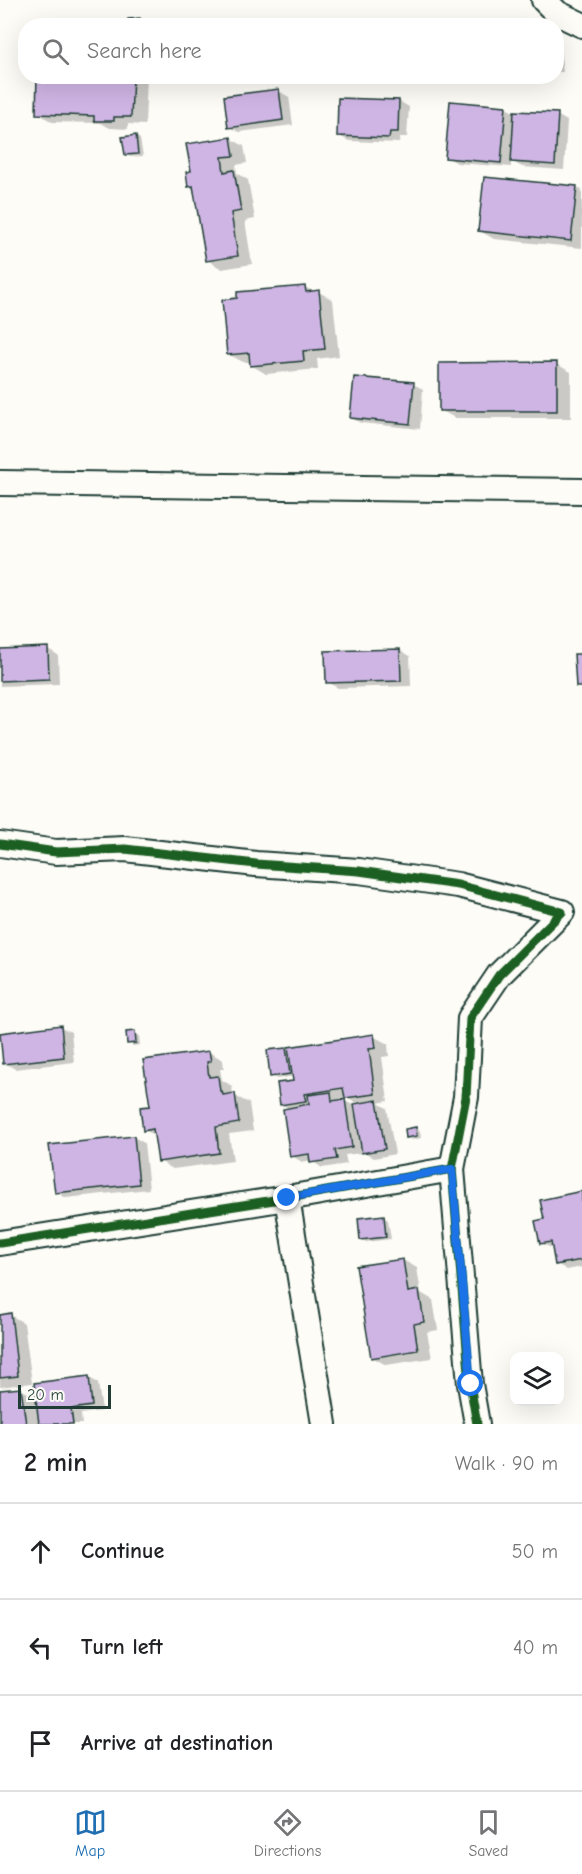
<!DOCTYPE html>
<html lang="en">
<head>
<meta charset="utf-8">
<style>
  :root { --surface:#fff; --page:#f6f6f6; --text:#202124; --muted:#757577; --line:#e0e0e0; --accent:#1f6fb2 }
  body { margin:0; font-family:"Comic Neue",sans-serif; background:var(--page); color:var(--text) }
  .controls { position:absolute; right:18px; bottom:18px; display:grid; overflow:hidden; border-radius:12px; box-shadow:0 6px 24px #0002 }
  .controls button { width:54px; height:54px; display:grid; place-items:center; padding:0; border:0; border-bottom:2px solid var(--line); background:var(--surface); color:var(--text); font:30px sans-serif }
  .scale { position:absolute; left:18px; bottom:15px; width:93px; box-sizing:border-box; padding-left:6px; border:3px solid #1f3d34; border-top:0; font-size:16px; line-height:21px; white-space:nowrap; color:#1f3d34; -webkit-text-stroke:4px #fdfcf7; paint-order:stroke }
  .stop { position:absolute; width:18px; height:18px; margin:-14px; border:4px solid #1a73e8; border-radius:50%; background:#fff }
  .stop.end { background:#1a73e8; border-color:#fff; box-shadow:0 2px 6px #0008 }
  .list { margin:0; padding:0; list-style:none }
  h2 { display:flex; justify-content:space-between; align-items:center; height:78px; margin:0; padding:0 24px; font-size:26px }
  h2 small { font-size:20px; font-weight:400; color:var(--muted) }
  .list li { display:grid; grid-template-columns:39px 1fr auto; gap:18px; align-items:center; box-sizing:border-box; height:96px; padding:0 24px; border-top:2px solid var(--line) }
  .list b { display:block; font-size:22px; white-space:nowrap }
  .list em { font-size:20px; font-style:normal; color:var(--muted) }
  .icon { flex:none; width:33px; height:33px; fill:none; stroke:currentColor; stroke-width:2; stroke-linecap:round; stroke-linejoin:round }
  .map { position:relative; flex:none; width:582px; height:1424px; overflow:hidden }
  .search { position:absolute; background:var(--surface); box-shadow:0 6px 24px #0002; left:18px; right:18px; top:18px; height:66px; display:flex; align-items:center; gap:15px; box-sizing:border-box; padding:0 21px; border-radius:24px; color:var(--muted); font-size:22px }
  .sheet { height:366px; background:var(--surface) }
  nav { display:flex; justify-content:space-around; align-items:center; box-sizing:border-box; height:84px; border-top:2px solid var(--line); background:var(--surface); font-size:16px; color:var(--muted) }
  nav a { display:grid; justify-items:center; gap:3px }
  nav .on { color:var(--accent) }
  .map>svg:first-child { display:block }
  .shadow { fill:#0003; fill-rule:evenodd }
  .building { fill:#cfb5e4; stroke:#1f3d34; stroke-width:1.5 }
  .lines { fill:none; stroke-linecap:round; stroke-linejoin:round }
  .street-casing { stroke:#1f3d34; stroke-width:28 }
  .street { stroke:#fdfcf7; stroke-width:24 }
  .cycleway-casing { stroke:#fdfcf7; stroke-width:13 }
  .cycleway { stroke:#1b5e20; stroke-width:9 }
  .route { stroke:#1a73e8; stroke-width:8 }
</style>
</head>
<body>
<div class="map">
<svg width="582" height="1424" viewBox="0 0 582 1424">
  <rect width="100%" height="100%" fill="#fdfcf7"/>
  <filter id="ink" filterUnits="userSpaceOnUse"><feTurbulence type="fractalNoise" baseFrequency=".0167" numOctaves="2"/><feDisplacementMap in="SourceGraphic" scale="12" xChannelSelector="R" yChannelSelector="G"/><feConvolveMatrix kernelMatrix="1 2 1 2 8 2 1 2 1" color-interpolation-filters="sRGB"/></filter>
  <g filter="url(#ink)">
    <g class="shadow">
      <polygon points="556,46 560,48 563,72 556,72"/>
      <polygon points="39,76 147,76 145,125 128,124 128,129 110,128 100,123 52,122 38,113"/>
      <polygon points="279,91 289,97 293,125 239,132 229,127"/>
      <polygon points="399,101 409,107 407,137 400,137 399,143 349,141 339,136"/>
      <polygon points="505,107 515,113 557,115 567,121 564,170 522,167 511,161 511,167 457,163 447,157"/>
      <polygon points="136,136 140,139 143,156 131,157 126,155"/>
      <polygon points="230,138 244,146 247,163 236,165 237,173 248,180 255,219 245,221 252,264 222,269 207,260 195,190 189,186"/>
      <polygon points="576,187 582,190 582,248 494,239 480,231"/>
      <polygon points="305,287 314,292 319,292 333,300 339,356 317,359 318,369 266,374 251,365 251,362 243,362 228,354"/>
      <polygon points="556,364 571,372 571,418 455,418 440,410"/>
      <polygon points="413,384 423,389 420,429 361,423 351,418"/>
      <polygon points="48,649 58,655 59,684 0,686 0,650"/>
      <polygon points="400,650 410,656 411,686 338,688 328,682"/>
      <polygon points="61,1027 71,1032 74,1062 15,1069 5,1063"/>
      <polygon points="134,1033 139,1036 140,1045 133,1046 129,1043"/>
      <path d="M 373,1036 L 388,1044 L 389,1056 L 382,1057 L 388,1101 L 378,1103 L 387,1108 L 395,1154 L 374,1158 L 361,1150 L 362,1153 L 345,1155 L 347,1164 L 322,1168 L 311,1160 L 302,1162 L 292,1156 L 290,1109 L 281,1104 L 295,1082 L 294,1076 L 277,1079 L 272,1076 L 286,1049 L 290,1052 ZM 347,1097 L 360,1105 L 356,1107 L 340,1098 Z"/>
      <polygon points="209,1052 223,1060 224,1069 220,1069 222,1080 232,1086 233,1095 249,1103 253,1131 229,1134 233,1161 173,1169 159,1161 155,1136 145,1130 151,1107"/>
      <polygon points="416,1128 420,1131 421,1138 412,1140 408,1137"/>
      <polygon points="134,1137 144,1143 149,1189 66,1198 56,1192"/>
      <polygon points="582,1193 582,1267 567,1270 557,1264 554,1249 542,1244 546,1220"/>
      <polygon points="383,1217 388,1220 391,1239 366,1242 361,1239"/>
      <polygon points="403,1260 417,1268 421,1293 433,1300 438,1330 427,1332 432,1358 386,1365 372,1357"/>
      <polygon points="10,1315 24,1323 32,1383 0,1387 0,1316"/>
      <polygon points="88,1377 98,1383 102,1411 81,1414 82,1424 0,1424 0,1392 21,1389 38,1399"/>
    </g>
    <g class="building">
      <polygon points="140,18 142,26 128,26 128,19"/>
      <polygon points="37,76 133,76 131,117 114,117 114,121 94,121 94,116 36,114"/>
      <polygon points="279,89 283,120 228,128 224,96"/>
      <polygon points="338,98 399,100 398,132 390,132 389,138 337,136"/>
      <polygon points="450,101 506,106 501,163 445,158"/>
      <polygon points="514,111 558,113 555,165 511,162"/>
      <polygon points="136,135 138,154 125,155 122,137"/>
      <polygon points="231,137 234,156 222,157 224,172 234,170 241,211 231,213 238,256 206,261 193,186 188,187 186,172 191,171 186,144"/>
      <polygon points="484,177 577,186 571,241 478,231"/>
      <polygon points="305,286 306,292 319,290 325,349 303,351 304,361 250,366 249,353 227,355 222,300 237,298 237,292"/>
      <polygon points="557,362 557,411 439,411 439,363"/>
      <polygon points="354,377 414,382 410,424 350,418"/>
      <polygon points="48,647 49,679 0,681 0,649"/>
      <polygon points="400,649 401,681 326,683 325,651"/>
      <polygon points="574,654 582,654 582,687 576,687"/>
      <polygon points="61,1025 64,1057 3,1064 0,1033"/>
      <polygon points="135,1031 136,1043 127,1044 126,1032"/>
      <polygon points="374,1034 376,1048 369,1049 375,1094 345,1098 343,1088 304,1094 306,1101 280,1105 277,1083 293,1081 288,1047"/>
      <polygon points="286,1048 290,1074 270,1077 267,1050"/>
      <polygon points="209,1051 211,1061 207,1062 209,1077 218,1076 220,1091 222,1091 223,1095 235,1093 239,1123 216,1127 219,1153 158,1162 153,1129 143,1131 140,1107 150,1106 143,1060"/>
      <polygon points="331,1092 332,1101 345,1099 352,1147 335,1150 337,1159 310,1163 309,1154 290,1157 283,1109 309,1104 308,1095"/>
      <polygon points="377,1100 385,1149 362,1153 354,1104"/>
      <polygon points="416,1127 417,1136 406,1138 405,1129"/>
      <polygon points="134,1136 139,1184 55,1193 49,1145"/>
      <polygon points="582,1191 582,1260 555,1265 551,1242 540,1244 535,1221 544,1219 540,1200"/>
      <polygon points="384,1215 386,1237 360,1240 358,1218"/>
      <polygon points="403,1259 408,1292 419,1290 424,1322 414,1324 418,1350 371,1358 356,1266"/>
      <polygon points="11,1313 18,1376 0,1378 0,1315"/>
      <polygon points="89,1376 92,1406 71,1409 73,1424 39,1424 34,1383"/>
      <polygon points="21,1388 26,1424 0,1424 0,1390"/>
    </g>
    <g class="lines">
      <g class="street-casing">
        <g id="street">
          <polyline points="544,0 557,13 582,25"/>
          <polyline points="0,483 582,491"/>
          <polyline points="0,844 56,852 125,849 256,864 359,871 458,885 562,912 499,975 470,1018 466,1097 452,1169"/>
          <polyline points="287,1198 324,1424"/>
          <polyline points="0,1243 287,1198 452,1169 470,1384 477,1424"/>
        </g>
      </g>
      <use href="#street" class="street"/>
      <g class="cycleway-casing">
        <g id="cycleway">
          <polyline points="0,844 56,852 125,849 256,864 359,871 458,885 562,912 499,975 470,1018 466,1097 452,1169"/>
          <polyline points="0,1243 287,1198 452,1169 470,1384 477,1424"/>
        </g>
      </g>
      <use href="#cycleway" class="cycleway"/>
    </g>
  </g>
  <g class="lines" filter="url(#ink)">
    <polyline class="route" points="287,1198 452,1169 471,1384"/>
  </g>
</svg>
<div class="controls">
<button><svg class="icon" aria-label="layers" viewBox="0 0 24 24"><path d="M12 4l9 5-9 5-9-5zM3 14l9 5 9-5"/></svg></button>
</div>
<div class="scale">20 m</div>
<div class="stop" style="left:471px;top:1384px"></div>
<div class="stop end" style="left:287px;top:1198px"></div>
<div class="search"><svg class="icon" aria-label="search" viewBox="0 0 24 24"><circle cx="10" cy="10" r="6"/><path d="M15 15l6 6"/></svg>Search here</div>
</div>
<section class="sheet">
<h2>2 min<small>Walk · 90 m</small></h2>
<ul class="list">
<li><svg class="icon" aria-label="ahead" viewBox="0 0 24 24"><path d="M12 20V5M6 11l6-6 6 6"/></svg><div><b>Continue</b></div><em>50 m</em></li>
<li><svg class="icon" aria-label="left" viewBox="0 0 24 24"><path d="M17 20v-9H6M10 6l-5 5 5 5"/></svg><div><b>Turn left</b></div><em>40 m</em></li>
<li><svg class="icon" aria-label="arrive" viewBox="0 0 24 24"><path d="M6 21V4h12l-3 4 3 4H6"/></svg><div><b>Arrive at destination</b></div></li>
</ul>
</section>
<nav>
<a class="on"><svg class="icon" aria-label="map" viewBox="0 0 24 24"><path d="M3 6l6-2 6 2 6-2v14l-6 2-6-2-6 2zM9 4v14M15 6v14"/></svg>Map</a>
<a><svg class="icon" aria-label="directions" viewBox="0 0 24 24"><path d="M12 3l9 9-9 9-9-9zM9 14v-3h6M13 9l2 2-2 2"/></svg>Directions</a>
<a><svg class="icon" aria-label="saved" viewBox="0 0 24 24"><path d="M7 4h10v16l-5-4-5 4z"/></svg>Saved</a>
</nav>
</body>
</html>
